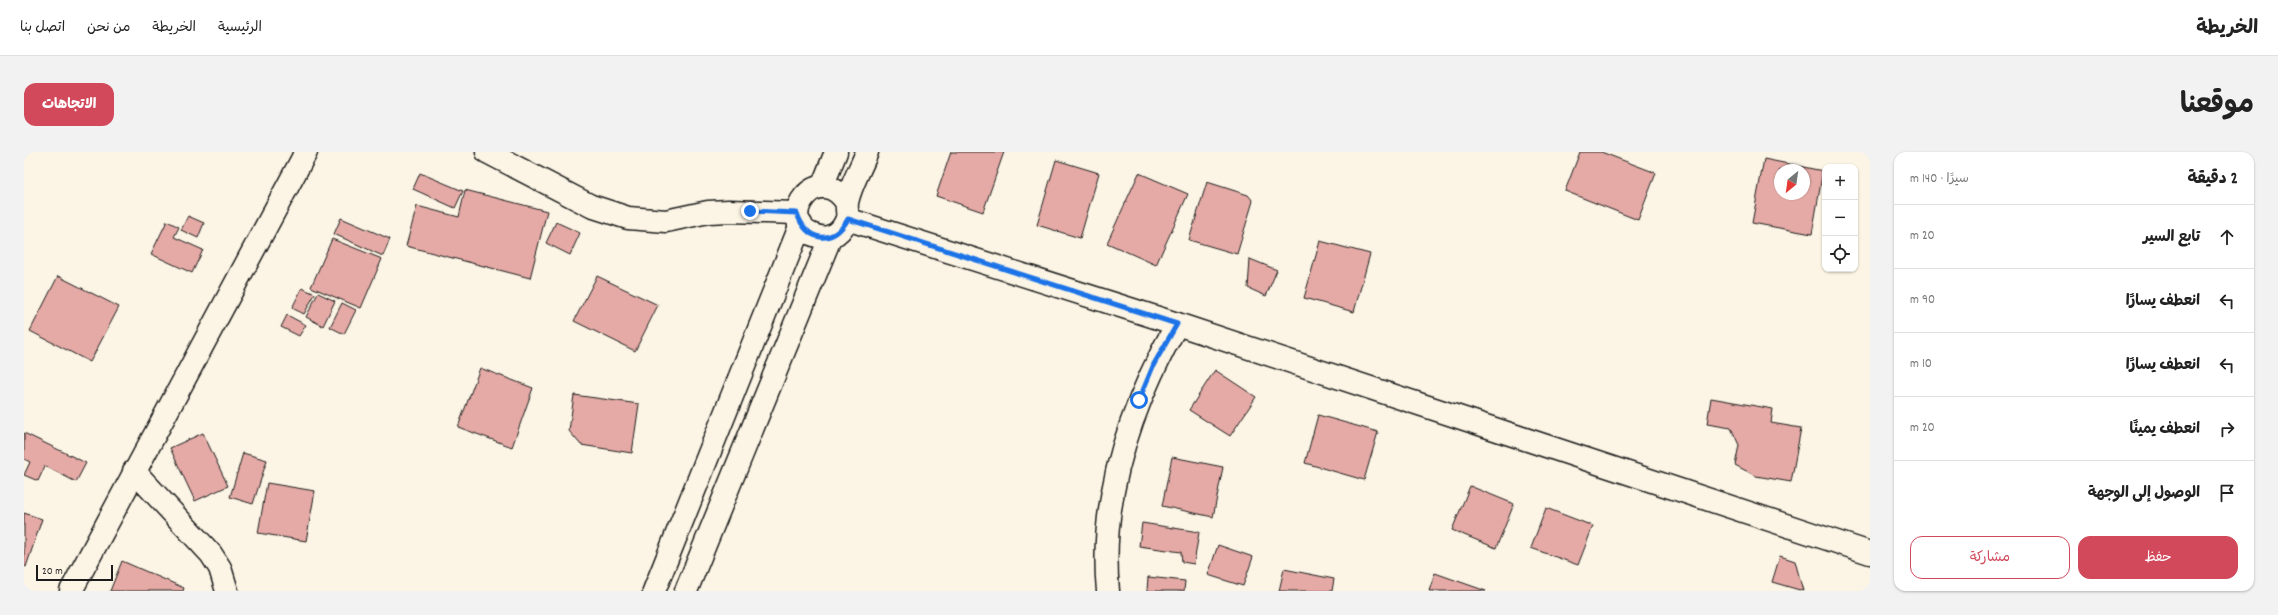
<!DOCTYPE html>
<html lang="ar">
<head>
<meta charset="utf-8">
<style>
  :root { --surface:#fff; --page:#f2f2f2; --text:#222; --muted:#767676; --line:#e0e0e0; --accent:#d1495b }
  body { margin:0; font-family:Dekko,"Playpen Sans Arabic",sans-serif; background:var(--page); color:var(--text); direction:rtl }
  .controls { position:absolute; right:12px; top:12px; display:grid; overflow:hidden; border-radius:8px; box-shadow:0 1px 3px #0004 }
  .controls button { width:36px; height:36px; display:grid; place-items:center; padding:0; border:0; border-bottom:1px solid var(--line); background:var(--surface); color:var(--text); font:20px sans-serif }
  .compass { position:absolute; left:1750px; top:12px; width:36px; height:36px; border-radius:50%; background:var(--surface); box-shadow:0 1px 3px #0004; rotate:209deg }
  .scale { position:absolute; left:12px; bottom:10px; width:77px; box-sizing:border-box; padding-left:4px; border:2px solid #1c1c1c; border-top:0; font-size:11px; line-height:14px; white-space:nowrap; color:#1c1c1c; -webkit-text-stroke:3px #fcf5e5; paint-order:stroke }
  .stop { position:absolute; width:12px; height:12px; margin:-9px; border:3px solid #1a73e8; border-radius:50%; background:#fff }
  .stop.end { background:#1a73e8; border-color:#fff; box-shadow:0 1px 4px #0008 }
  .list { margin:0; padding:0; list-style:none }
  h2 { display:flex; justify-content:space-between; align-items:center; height:52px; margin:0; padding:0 16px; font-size:17px }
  h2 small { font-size:13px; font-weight:400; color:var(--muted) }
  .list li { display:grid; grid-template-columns:26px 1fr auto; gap:12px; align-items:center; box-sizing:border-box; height:64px; padding:0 16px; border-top:1px solid var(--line) }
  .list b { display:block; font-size:15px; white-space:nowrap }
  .list em { font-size:13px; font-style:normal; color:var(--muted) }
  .actions { display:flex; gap:8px; padding:12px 16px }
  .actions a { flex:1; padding:9px 0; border:1px solid var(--accent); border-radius:12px; text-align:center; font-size:14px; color:var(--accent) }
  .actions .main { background:var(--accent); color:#fff }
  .icon { flex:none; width:22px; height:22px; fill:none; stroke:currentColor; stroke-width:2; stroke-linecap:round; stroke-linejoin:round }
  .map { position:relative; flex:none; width:1846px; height:439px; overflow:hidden; direction:ltr; border-radius:12px }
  header { display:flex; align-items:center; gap:24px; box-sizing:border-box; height:56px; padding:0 20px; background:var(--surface); border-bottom:1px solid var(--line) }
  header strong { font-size:19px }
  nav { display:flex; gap:22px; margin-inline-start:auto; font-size:14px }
  .intro { display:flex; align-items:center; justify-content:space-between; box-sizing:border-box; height:96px; padding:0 24px }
  h1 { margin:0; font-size:28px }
  .button { padding:10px 18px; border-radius:12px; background:var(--accent); color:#fff; font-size:14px; font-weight:700 }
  main { display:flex; gap:24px; padding:0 24px }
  aside { flex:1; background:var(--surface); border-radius:12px; box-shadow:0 1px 3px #0004 }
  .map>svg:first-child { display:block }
  .building { fill:#e5aaa6; stroke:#1c1c1c; fill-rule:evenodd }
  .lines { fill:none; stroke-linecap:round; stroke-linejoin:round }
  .minor-casing { stroke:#1c1c1c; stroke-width:25 }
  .minor { stroke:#fcf5e5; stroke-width:22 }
  .route { stroke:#1a73e8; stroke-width:5 }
</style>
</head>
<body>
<header>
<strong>الخريطة</strong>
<nav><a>الرئيسية</a><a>الخريطة</a><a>من نحن</a><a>اتصل بنا</a></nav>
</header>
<div class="intro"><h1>موقعنا</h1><a class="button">الاتجاهات</a></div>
<main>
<aside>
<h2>2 دقيقة<small>سيرًا · 140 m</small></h2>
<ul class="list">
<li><svg class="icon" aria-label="ahead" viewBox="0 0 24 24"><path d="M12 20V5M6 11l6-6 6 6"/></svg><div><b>تابع السير</b></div><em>20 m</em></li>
<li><svg class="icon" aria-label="left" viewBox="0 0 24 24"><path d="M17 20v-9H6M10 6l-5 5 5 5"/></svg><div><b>انعطف يسارًا</b></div><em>90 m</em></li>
<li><svg class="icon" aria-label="left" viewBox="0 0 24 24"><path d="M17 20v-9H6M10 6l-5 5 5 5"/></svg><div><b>انعطف يسارًا</b></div><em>10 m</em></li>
<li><svg class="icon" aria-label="right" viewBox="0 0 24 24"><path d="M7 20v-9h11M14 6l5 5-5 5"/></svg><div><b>انعطف يمينًا</b></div><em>20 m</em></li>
<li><svg class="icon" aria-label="arrive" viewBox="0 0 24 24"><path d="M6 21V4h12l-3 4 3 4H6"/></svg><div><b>الوصول إلى الوجهة</b></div></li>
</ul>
<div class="actions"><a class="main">حفظ</a><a>مشاركة</a></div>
</aside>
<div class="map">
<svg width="1846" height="439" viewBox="0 0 1846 439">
  <rect width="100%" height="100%" fill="#fcf5e5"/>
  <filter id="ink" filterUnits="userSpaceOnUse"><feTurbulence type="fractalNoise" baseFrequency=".025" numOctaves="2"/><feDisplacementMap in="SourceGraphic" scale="8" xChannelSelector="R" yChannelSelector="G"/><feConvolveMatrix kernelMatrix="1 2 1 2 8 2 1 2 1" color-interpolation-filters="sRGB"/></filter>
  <g filter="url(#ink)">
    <g class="building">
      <polygon points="927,0 980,0 959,60 912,44"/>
      <polygon points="1556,0 1577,0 1632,21 1614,68 1541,39"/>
      <path d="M 1740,7 L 1799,19 L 1788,82 L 1728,71 ZM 1756,18 L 1780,18 L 1780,42 L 1756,42 Z"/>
      <polygon points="1032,8 1075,21 1056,86 1013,73"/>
      <polygon points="396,21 439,39 431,56 389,37"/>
      <polygon points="1115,21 1164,42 1132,113 1083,91"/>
      <polygon points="1183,30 1224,43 1229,49 1213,102 1165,88"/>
      <polygon points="441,38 523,59 506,126 382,94 393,54 435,65"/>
      <polygon points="164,64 180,71 174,86 157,78"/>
      <polygon points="317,66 366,87 359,104 310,82"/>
      <polygon points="143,69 155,75 150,85 179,98 168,121 127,102"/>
      <polygon points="532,70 556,81 546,103 522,91"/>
      <polygon points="308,87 358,107 337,156 287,135"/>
      <polygon points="1296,89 1346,102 1330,160 1280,146"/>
      <polygon points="1226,107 1253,118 1242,144 1224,136"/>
      <polygon points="34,124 95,155 66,210 6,179"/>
      <polygon points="573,124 634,153 611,199 550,169"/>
      <polygon points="278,136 291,142 280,162 268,156"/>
      <polygon points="294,141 311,149 299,174 282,165"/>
      <polygon points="318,151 332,158 320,182 306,175"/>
      <polygon points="263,163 282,173 275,184 257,175"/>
      <polygon points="456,216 509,236 488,295 434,275"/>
      <polygon points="1191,218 1232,245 1206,284 1165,258"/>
      <polygon points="550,243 615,252 608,301 557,293 545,279"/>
      <polygon points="1687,246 1749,257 1747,271 1777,276 1767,330 1732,324 1711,313 1715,293 1707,276 1683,272"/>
      <polygon points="1294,263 1354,280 1340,328 1281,311"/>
      <polygon points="0,281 62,311 52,330 21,314 14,329 0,323 6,310 0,307"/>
      <polygon points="179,281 204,334 171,349 146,296"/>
      <polygon points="219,301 243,308 229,352 206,345"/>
      <polygon points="1148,305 1199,315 1189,365 1138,354"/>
      <polygon points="243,331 291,339 282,389 234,381"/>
      <polygon points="1446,334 1490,352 1472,396 1428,378"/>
      <polygon points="1522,356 1569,374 1554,413 1507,396"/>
      <polygon points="0,361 18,367 2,415 0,414"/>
      <polygon points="1118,371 1175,380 1170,412 1158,410 1157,400 1115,394"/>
      <polygon points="1194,393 1229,405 1219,434 1184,423"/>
      <polygon points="1756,404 1771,409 1779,439 1748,430"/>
      <polygon points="98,409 160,436 159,439 86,439"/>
      <polygon points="1260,417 1310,427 1308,439 1255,439"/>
      <polygon points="1411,421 1462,439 1405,439"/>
      <polygon points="1124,425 1161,429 1160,439 1123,439"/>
    </g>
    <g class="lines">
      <g class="minor-casing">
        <g id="minor">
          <polyline points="463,0 567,54 604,66 642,69 684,60 705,59 773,61"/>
          <polyline points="798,35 812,0"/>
          <path d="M 823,51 C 794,6 751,68 787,82 C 794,85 801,87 808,84 C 815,81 819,76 822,69 C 825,64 822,57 823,51 C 826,34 837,16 843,0"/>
          <polyline points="823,67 1153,172 1846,401"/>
          <polyline points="110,319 187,402 196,416 203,439"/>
          <polyline points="47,439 282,0"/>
          <polyline points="630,439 777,72"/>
          <polyline points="662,439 807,84"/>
          <path d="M 1084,439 C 1075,346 1108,252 1153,172"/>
        </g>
      </g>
      <use href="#minor" class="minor"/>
    </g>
  </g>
  <g class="lines" filter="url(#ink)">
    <path class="route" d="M 726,59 L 773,61 C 782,90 809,94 824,67 L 1153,172 L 1130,212 L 1115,248"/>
  </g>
</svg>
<div class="controls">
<button>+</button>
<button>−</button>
<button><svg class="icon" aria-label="locate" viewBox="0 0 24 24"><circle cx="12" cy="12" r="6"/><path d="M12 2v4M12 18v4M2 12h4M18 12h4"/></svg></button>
</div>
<svg class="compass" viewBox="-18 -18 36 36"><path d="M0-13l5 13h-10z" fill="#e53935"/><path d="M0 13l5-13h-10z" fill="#767676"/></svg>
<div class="scale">20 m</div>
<div class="stop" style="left:1115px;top:248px"></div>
<div class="stop end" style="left:726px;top:59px"></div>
</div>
</main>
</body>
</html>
